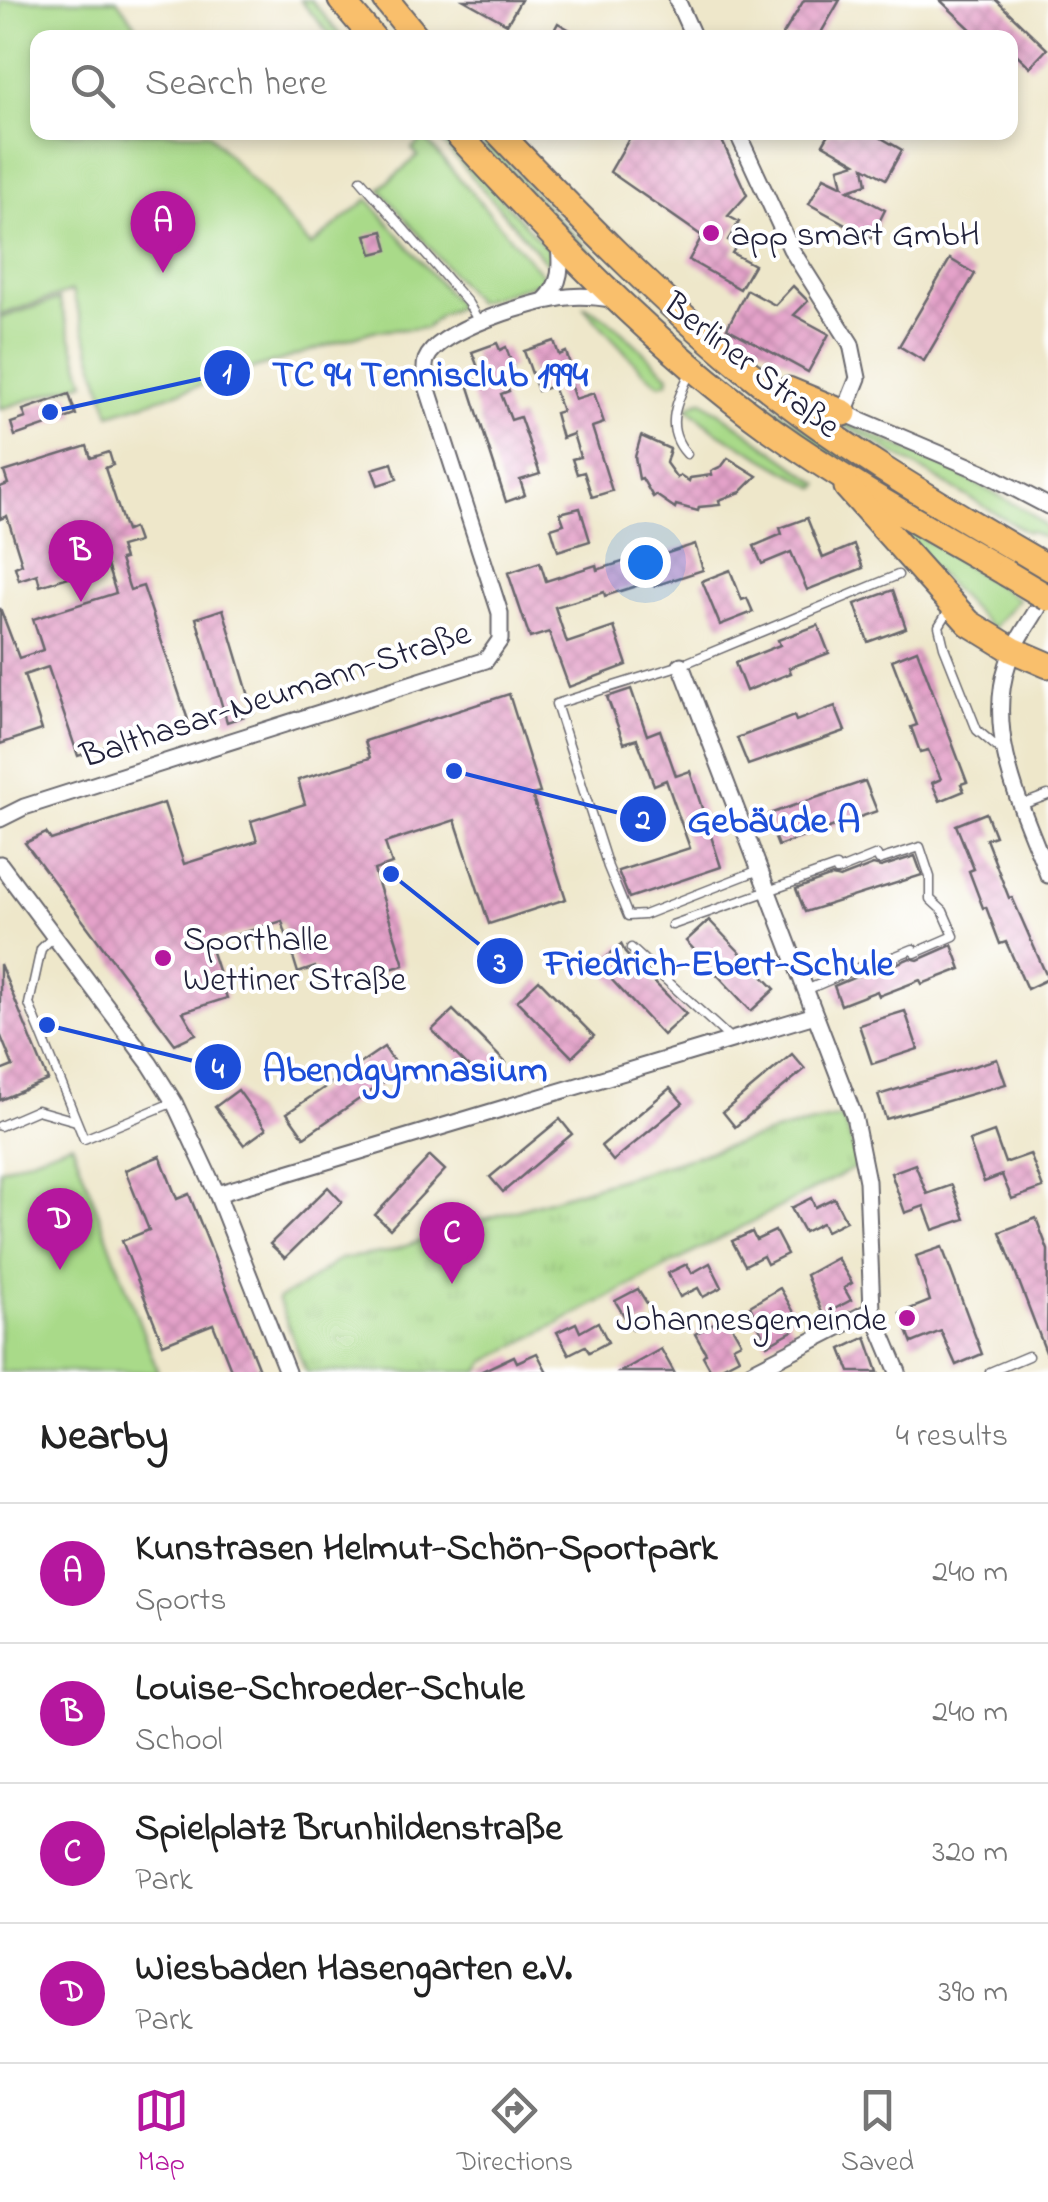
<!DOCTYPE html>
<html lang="en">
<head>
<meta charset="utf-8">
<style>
  :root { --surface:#fff; --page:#f6f6f6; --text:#222; --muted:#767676; --line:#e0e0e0; --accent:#b5179e }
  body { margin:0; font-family:"Indie Flower",sans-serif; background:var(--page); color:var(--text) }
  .you { position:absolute; left:645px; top:562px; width:35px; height:35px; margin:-25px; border:8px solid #fff; border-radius:50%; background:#1a73e8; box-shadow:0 0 0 15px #1a73e833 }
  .badge { display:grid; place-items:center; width:65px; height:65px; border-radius:50%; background:var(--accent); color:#fff; font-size:32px; font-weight:700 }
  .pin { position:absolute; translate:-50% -82px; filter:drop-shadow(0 2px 5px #0008) }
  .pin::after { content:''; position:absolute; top:52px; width:35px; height:30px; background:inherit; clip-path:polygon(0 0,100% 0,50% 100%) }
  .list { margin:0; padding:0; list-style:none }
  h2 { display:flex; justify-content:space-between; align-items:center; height:130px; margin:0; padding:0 40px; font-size:42px }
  h2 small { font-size:32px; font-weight:400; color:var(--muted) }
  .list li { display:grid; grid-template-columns:65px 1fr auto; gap:30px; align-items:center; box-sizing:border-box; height:140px; padding:0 40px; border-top:2px solid var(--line) }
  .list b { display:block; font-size:38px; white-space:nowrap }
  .list p { margin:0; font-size:32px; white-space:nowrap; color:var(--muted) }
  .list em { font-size:32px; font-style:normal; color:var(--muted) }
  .icon { flex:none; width:55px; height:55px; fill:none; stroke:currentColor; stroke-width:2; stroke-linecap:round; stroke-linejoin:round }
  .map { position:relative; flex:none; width:1048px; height:1372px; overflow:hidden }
  .search { position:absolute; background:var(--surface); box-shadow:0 5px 15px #0003; left:30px; right:30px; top:30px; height:110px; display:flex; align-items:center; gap:25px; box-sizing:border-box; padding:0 35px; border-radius:20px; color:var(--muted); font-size:38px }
  .sheet { height:690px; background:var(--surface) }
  nav { display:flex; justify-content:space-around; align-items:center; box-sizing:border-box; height:140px; border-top:2px solid var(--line); background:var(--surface); font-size:28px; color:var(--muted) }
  nav a { display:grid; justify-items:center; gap:5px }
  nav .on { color:var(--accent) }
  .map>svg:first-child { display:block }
  .green { fill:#a9da89; stroke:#667e62; stroke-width:2.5 }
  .park { fill:url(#park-tufts); stroke:#667e62; stroke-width:2.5 }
  .building { fill:url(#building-cross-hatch) }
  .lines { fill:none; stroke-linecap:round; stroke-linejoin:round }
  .lane-casing { stroke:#69676d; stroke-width:11 }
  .street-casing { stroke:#69676d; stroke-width:19 }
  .primary-casing { stroke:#69676d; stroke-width:29 }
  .lane { stroke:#fff; stroke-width:8 }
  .street { stroke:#fff; stroke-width:15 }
  .primary { stroke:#f9bf6c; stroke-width:25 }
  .primary-bridge-casing { stroke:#69676d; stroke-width:29; stroke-linecap:butt }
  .primary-bridge { stroke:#f9bf6c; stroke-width:25 }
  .poi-dot { fill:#b5179e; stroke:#fff; stroke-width:4 }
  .labels { text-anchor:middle; stroke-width:8; stroke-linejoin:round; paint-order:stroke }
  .poi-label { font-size:35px; fill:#22223b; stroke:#fff; text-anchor:start }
  .street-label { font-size:35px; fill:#22223b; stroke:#fff }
  .leader { fill:none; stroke:#1d4ed8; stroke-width:4 }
  .callout-dot { fill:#1d4ed8; stroke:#fff; stroke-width:4 }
  .mark-label { font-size:30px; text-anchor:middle; font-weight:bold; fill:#fff }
  .callout-label { font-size:38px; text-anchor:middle; font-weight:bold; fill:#1d4ed8; stroke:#fff; stroke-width:8; stroke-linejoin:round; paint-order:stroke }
</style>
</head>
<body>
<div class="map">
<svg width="1048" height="1372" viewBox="0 0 1048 1372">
  <defs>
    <pattern id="park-tufts" width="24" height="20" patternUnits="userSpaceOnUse" patternTransform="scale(2.5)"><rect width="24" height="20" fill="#a9da89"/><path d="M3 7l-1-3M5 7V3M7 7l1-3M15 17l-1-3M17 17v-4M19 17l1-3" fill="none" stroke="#91bb77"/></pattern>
    <pattern id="building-cross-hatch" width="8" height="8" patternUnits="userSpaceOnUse" patternTransform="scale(2.5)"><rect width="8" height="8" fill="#e4a2c9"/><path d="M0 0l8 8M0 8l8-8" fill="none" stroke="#c38bae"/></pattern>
  </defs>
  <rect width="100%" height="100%" fill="#fff"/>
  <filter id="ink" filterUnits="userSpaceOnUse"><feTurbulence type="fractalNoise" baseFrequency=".01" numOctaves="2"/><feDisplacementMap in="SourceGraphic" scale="20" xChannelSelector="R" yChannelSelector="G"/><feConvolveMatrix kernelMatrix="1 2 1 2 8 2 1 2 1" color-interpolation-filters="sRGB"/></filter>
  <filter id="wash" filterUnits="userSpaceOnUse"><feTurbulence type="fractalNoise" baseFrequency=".0048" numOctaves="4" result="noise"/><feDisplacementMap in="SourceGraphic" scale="40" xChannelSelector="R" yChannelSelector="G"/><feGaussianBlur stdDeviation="2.25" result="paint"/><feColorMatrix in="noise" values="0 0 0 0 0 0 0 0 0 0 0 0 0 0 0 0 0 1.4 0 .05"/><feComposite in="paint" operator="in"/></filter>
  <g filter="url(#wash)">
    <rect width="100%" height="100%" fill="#eee7ca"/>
    <g class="green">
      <polygon points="0,0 117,0 142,33 139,38 38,38 38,132 208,133 311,246 368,199 459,306 439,316 426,328 373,331 110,414 72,291 0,315"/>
      <polygon points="300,0 311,0 342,37 332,37"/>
      <polygon points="412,133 420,133 547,280 476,302 380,189 418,156 412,149 420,142"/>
      <polygon points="434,133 441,133 549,251 551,268"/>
      <path d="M 471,133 L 481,133 C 569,235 665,331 776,409 C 855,465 941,513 1022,564 L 1018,570 C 900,499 781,429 676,338 C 603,275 538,203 471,133 Z"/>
      <polygon points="59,299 85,382 0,409 0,318"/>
      <path d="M 584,307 C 605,310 648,358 669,375 L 668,382 L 660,384 L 642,370 Z"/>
      <polygon points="702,400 820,484 817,488 714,430 687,407"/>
      <polygon points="844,422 953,471 1030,513 1045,526 1048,540 1030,531 1027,532 873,441 842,425"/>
      <polygon points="869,503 1018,599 992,629"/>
      <polygon points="72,1143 158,1372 0,1372 0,1169"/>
    </g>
    <polygon class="park" points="842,1117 860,1165 485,1362 479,1372 306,1372 278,1299 302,1286 340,1259 388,1252 479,1221 785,1129"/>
    <g id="blocks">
      <g class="building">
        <polygon points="464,0 521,0 507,24"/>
        <polygon points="804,0 840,0 818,38 781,38"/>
        <polygon points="940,0 996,0 1047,49 1030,67 1010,48 1010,38 980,38"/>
        <polygon points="558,23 584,38 550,38"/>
        <polygon points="633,132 718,132 747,195 728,216 739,222 728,240 737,245 732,253 754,265 740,289 689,260 702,236 610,172"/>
        <polygon points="830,132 871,132 902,150 886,179 864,167 867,184 848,190 885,210 871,238 809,204 824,177 843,186 839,168 856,163 823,144"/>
        <polygon points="383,231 388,250 372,254 366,235"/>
        <polygon points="950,259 975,274 924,361 899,346"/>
        <polygon points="793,286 808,301 794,315 829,334 808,372 727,328 747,290 775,305"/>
        <polygon points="554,341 559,355 566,352 570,364 564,366 575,399 594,393 604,423 592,427 612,491 592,497 584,472 577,474 572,459 580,457 573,434 562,438 555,413 562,411 553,386 538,391 524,351"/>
        <polygon points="497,343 500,350 506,347 513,367 501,371 509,391 501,394 511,420 520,417 540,474 520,480 525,495 506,502 468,384 482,378 472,352"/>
        <polygon points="69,394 76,415 15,436 11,423 26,418 23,410"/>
        <polygon points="641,436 670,449 666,463 677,478 680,475 689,481 690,478 712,475 711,471 722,466 728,458 757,476 741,492 719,500 720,505 699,507 698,511 676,505 675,508 656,495 653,497 642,478 639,479 635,457"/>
        <polygon points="87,446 91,458 109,452 113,465 105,468 126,531 133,528 138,542 120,547 124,559 120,560 130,590 143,586 188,720 78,756 48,667 24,675 42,730 0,744 0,608 19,658 43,650 33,619 116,593 107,565 40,586 37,574 19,580 15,567 22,564 7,516 0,519 0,487 8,484 4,472"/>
        <polygon points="392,463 397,479 378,485 372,469"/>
        <polygon points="580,508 590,541 558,551 551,528 564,524 560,513"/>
        <polygon points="807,518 823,558 854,545 863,568 807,590 791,552 762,564 754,546 782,534 780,528"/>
        <polygon points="695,544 703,570 654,586 652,581 605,596 604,592 555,607 567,643 614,627 627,665 569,687 549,632 530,638 508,573 540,562 546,581 596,565 597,570 645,555 647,560"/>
        <polygon points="730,570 742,600 747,598 753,612 720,625 702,581"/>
        <polygon points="893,590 906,628 868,642 855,604"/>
        <polygon points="223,609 254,713 227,722 196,618"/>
        <polygon points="818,625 829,653 789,668 791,673 746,691 735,663 780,645 778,640"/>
        <polygon points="917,650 967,782 961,784 964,791 940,801 932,783 941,779 928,750 920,752 911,727 917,725 892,660"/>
        <polygon points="631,689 647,735 660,730 676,776 690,771 721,867 629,898 618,871 690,848 666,780 654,785 637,739 624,743 607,697"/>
        <polygon points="509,694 540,793 532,795 566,899 489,924 455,820 385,843 392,864 374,870 404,965 322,990 315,967 298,973 282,921 209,943 227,998 183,1012 196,1034 175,1044 25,843 46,833 51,840 164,803 184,864 257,841 251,821 305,804 298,780 370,758 365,741"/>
        <polygon points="835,706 845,731 748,765 737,738 794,716 796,721"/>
        <polygon points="865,781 877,811 778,846 766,815"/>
        <polygon points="986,813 995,836 986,839 1009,898 1012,897 1048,979 1027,989 1006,942 1000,944 986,907 983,908 969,871 974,869 956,825"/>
        <polygon points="915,856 922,875 805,912 796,889 832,876 840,878 873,865 881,867"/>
        <polygon points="709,920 775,989 751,1011 686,941"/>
        <polygon points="621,944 626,954 686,1014 663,1035 598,965"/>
        <polygon points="952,945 961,969 922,984 920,980 879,996 877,991 841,1005 834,986 872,970 879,971 910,958 918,960"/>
        <polygon points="0,964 48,1080 0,1100 0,1071 13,1066 0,1034"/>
        <polygon points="539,980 594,1036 572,1057 517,1001"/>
        <polygon points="453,1010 506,1063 485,1084 432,1030"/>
        <polygon points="905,1011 918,1049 872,1064 859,1025"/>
        <polygon points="384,1047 400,1071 304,1137 287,1113"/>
        <polygon points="792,1054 805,1069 735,1127 723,1112"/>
        <polygon points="997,1059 1006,1084 886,1119 878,1095"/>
        <polygon points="670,1088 683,1103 613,1161 601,1146"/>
        <polygon points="238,1090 266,1129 244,1145 215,1107"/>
        <polygon points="560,1119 572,1134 503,1192 490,1177"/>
        <polygon points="994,1132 1005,1163 1030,1154 1043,1188 1012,1199 1002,1175 984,1182 969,1141"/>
        <polygon points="160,1156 177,1199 189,1194 260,1372 232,1372 213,1324 163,1344 122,1241 149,1230 125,1170"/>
        <polygon points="430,1156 445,1170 390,1229 375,1215"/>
        <polygon points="915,1164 927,1194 952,1185 965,1219 933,1230 924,1206 905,1213 891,1173"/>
        <polygon points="328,1187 342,1202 285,1258 270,1244"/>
        <polygon points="811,1198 815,1207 834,1198 846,1221 826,1231 822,1223 804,1232 791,1208"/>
        <polygon points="1036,1218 1048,1250 1047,1355 1000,1232"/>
        <polygon points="775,1231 787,1254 767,1264 763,1256 745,1265 732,1241 752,1232 756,1240"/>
        <polygon points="942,1247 982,1354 956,1365 941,1331 912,1343 900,1313 930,1301 916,1256"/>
        <polygon points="837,1258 852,1283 844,1288 851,1300 823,1315 806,1275"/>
        <polygon points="710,1263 722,1287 703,1297 698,1288 680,1297 668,1273 687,1264 692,1273"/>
        <polygon points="780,1288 795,1314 787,1319 794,1330 767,1345 750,1306"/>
        <polygon points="638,1289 650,1308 648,1314 651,1320 632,1329 615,1301"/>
        <polygon points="726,1316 741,1342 733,1346 739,1358 712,1372 703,1356 706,1353 695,1334"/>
        <polygon points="598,1322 608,1342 589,1352 585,1346 569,1354 557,1332 576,1323 580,1332"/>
        <polygon points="866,1337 878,1372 850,1372 841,1349"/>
        <polygon points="661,1349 674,1372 620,1372"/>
        <polygon points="537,1353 547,1372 480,1372 514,1356 517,1362"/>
      </g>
    </g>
  </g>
  <g filter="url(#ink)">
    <use href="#blocks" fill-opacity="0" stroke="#69676d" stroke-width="2.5"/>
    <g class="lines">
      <g class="lane-casing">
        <g id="lane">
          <polyline points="361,180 468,303 479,322"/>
          <path d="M 687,454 C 662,427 678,400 691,370"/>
          <polyline points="949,610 939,626 944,647 977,730 1004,753"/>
          <polyline points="1021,805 1048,795"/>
          <polyline points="759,870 644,915 628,916 608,867 556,704 681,665 898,575"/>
          <polyline points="672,925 836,867 837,871 877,855 879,860 920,847 930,877 930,899 943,911 954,936 915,953 913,949 876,964 874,961 806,990"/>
          <polyline points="54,936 41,949 29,1004 84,1139 174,1102"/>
          <polyline points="631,948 732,1040"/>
          <polyline points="0,1126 37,1110 76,1121"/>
          <polyline points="990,1372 1028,1356"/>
        </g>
      </g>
      <g class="street-casing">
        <g id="street">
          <polyline points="677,0 694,38"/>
          <polyline points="737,132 791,249 851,344 858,378 844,413 983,472 1048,506"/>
          <path d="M 545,300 C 562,283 561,267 559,244"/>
          <path d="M 1038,608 C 1028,626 1014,643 1008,663 C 984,734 1023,810 1048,875"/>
          <polyline points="681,665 854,1116 867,1181 872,1310 898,1372"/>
          <path d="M 0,819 L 24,807 L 486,660 L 500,640 L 500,613 L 426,383 C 425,376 424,367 426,360 C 438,329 537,300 568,297 C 585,295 599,297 616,300"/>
          <polyline points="0,864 150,1064 174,1102 217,1194 287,1372"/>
          <polyline points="217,1194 815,1015"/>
          <polyline points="751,1372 872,1310"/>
        </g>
      </g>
      <g class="primary-casing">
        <g id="primary">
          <polyline points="341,0 373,38"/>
          <polyline points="386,0 417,38"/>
          <path d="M 456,132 C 554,239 654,345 772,430 C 846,483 927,527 1006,573"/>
          <path d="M 498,132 C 577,215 656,296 744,369 C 837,446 944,507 1048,568"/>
          <polyline points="788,390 844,413"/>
          <polyline points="847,487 969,623 1013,650 1048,665"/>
        </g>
      </g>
      <use href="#lane" class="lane"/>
      <use href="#street" class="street"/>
      <use href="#primary" class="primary"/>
      <g class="primary-bridge-casing">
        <polyline id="primary-bridge" points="1006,573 1048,598"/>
      </g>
      <use href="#primary-bridge" class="primary-bridge"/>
    </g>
  </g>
  <g class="poi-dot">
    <circle cx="711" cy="233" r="10"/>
    <circle cx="163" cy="958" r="10"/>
    <circle cx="907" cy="1318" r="10"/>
  </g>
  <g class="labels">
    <g class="poi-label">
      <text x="731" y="245">app smart GmbH</text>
      <text x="183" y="950">Sporthalle<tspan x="183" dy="40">Wettiner Straße</tspan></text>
      <text x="887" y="1330" text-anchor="end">Johannesgemeinde</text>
    </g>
    <g class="street-label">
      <text transform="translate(753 364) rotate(38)" y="12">Berliner Straße</text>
      <text transform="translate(275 693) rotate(-18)" y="12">Balthasar-Neumann-Straße</text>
    </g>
  </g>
  <path class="leader" d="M50 412L227 373M454 771L643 819M391 874L500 961M47 1025L218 1067"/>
  <g class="callout-dot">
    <circle cx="50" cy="412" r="10"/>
    <circle cx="454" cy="771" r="10"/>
    <circle cx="391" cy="874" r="10"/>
    <circle cx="47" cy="1025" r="10"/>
    <circle cx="227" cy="373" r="25"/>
    <circle cx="643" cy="819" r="25"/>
    <circle cx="500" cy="961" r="25"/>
    <circle cx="218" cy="1067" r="25"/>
  </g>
  <g class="mark-label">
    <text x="227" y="383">1</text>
    <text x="643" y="829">2</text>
    <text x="500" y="972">3</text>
    <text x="218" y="1078">4</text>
  </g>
  <g class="callout-label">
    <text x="430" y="386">TC 94 Tennisclub 1994</text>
    <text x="774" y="832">Gebäude A</text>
    <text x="719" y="975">Friedrich-Ebert-Schule</text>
    <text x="405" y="1081">Abendgymnasium</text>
  </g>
</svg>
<div class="you"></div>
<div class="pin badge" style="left:163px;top:273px">A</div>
<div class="pin badge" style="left:81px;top:602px">B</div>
<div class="pin badge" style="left:452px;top:1284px">C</div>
<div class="pin badge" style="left:60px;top:1270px">D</div>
<div class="search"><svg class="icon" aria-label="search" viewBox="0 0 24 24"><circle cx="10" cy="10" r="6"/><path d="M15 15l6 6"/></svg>Search here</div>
</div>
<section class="sheet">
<h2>Nearby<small>4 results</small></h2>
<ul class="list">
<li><span class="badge">A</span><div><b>Kunstrasen Helmut-Schön-Sportpark</b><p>Sports</p></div><em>240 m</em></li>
<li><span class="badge">B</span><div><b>Louise-Schroeder-Schule</b><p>School</p></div><em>240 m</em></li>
<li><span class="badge">C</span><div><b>Spielplatz Brunhildenstraße</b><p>Park</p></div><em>320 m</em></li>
<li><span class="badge">D</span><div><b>Wiesbaden Hasengarten e.V.</b><p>Park</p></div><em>390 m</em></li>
</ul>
</section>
<nav>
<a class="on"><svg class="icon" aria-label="map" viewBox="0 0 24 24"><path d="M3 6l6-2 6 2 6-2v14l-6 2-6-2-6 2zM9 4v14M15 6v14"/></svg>Map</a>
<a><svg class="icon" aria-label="directions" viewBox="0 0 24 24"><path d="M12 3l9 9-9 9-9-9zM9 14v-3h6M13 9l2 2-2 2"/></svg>Directions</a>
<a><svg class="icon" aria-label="saved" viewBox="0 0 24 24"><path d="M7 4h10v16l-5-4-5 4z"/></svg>Saved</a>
</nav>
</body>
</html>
